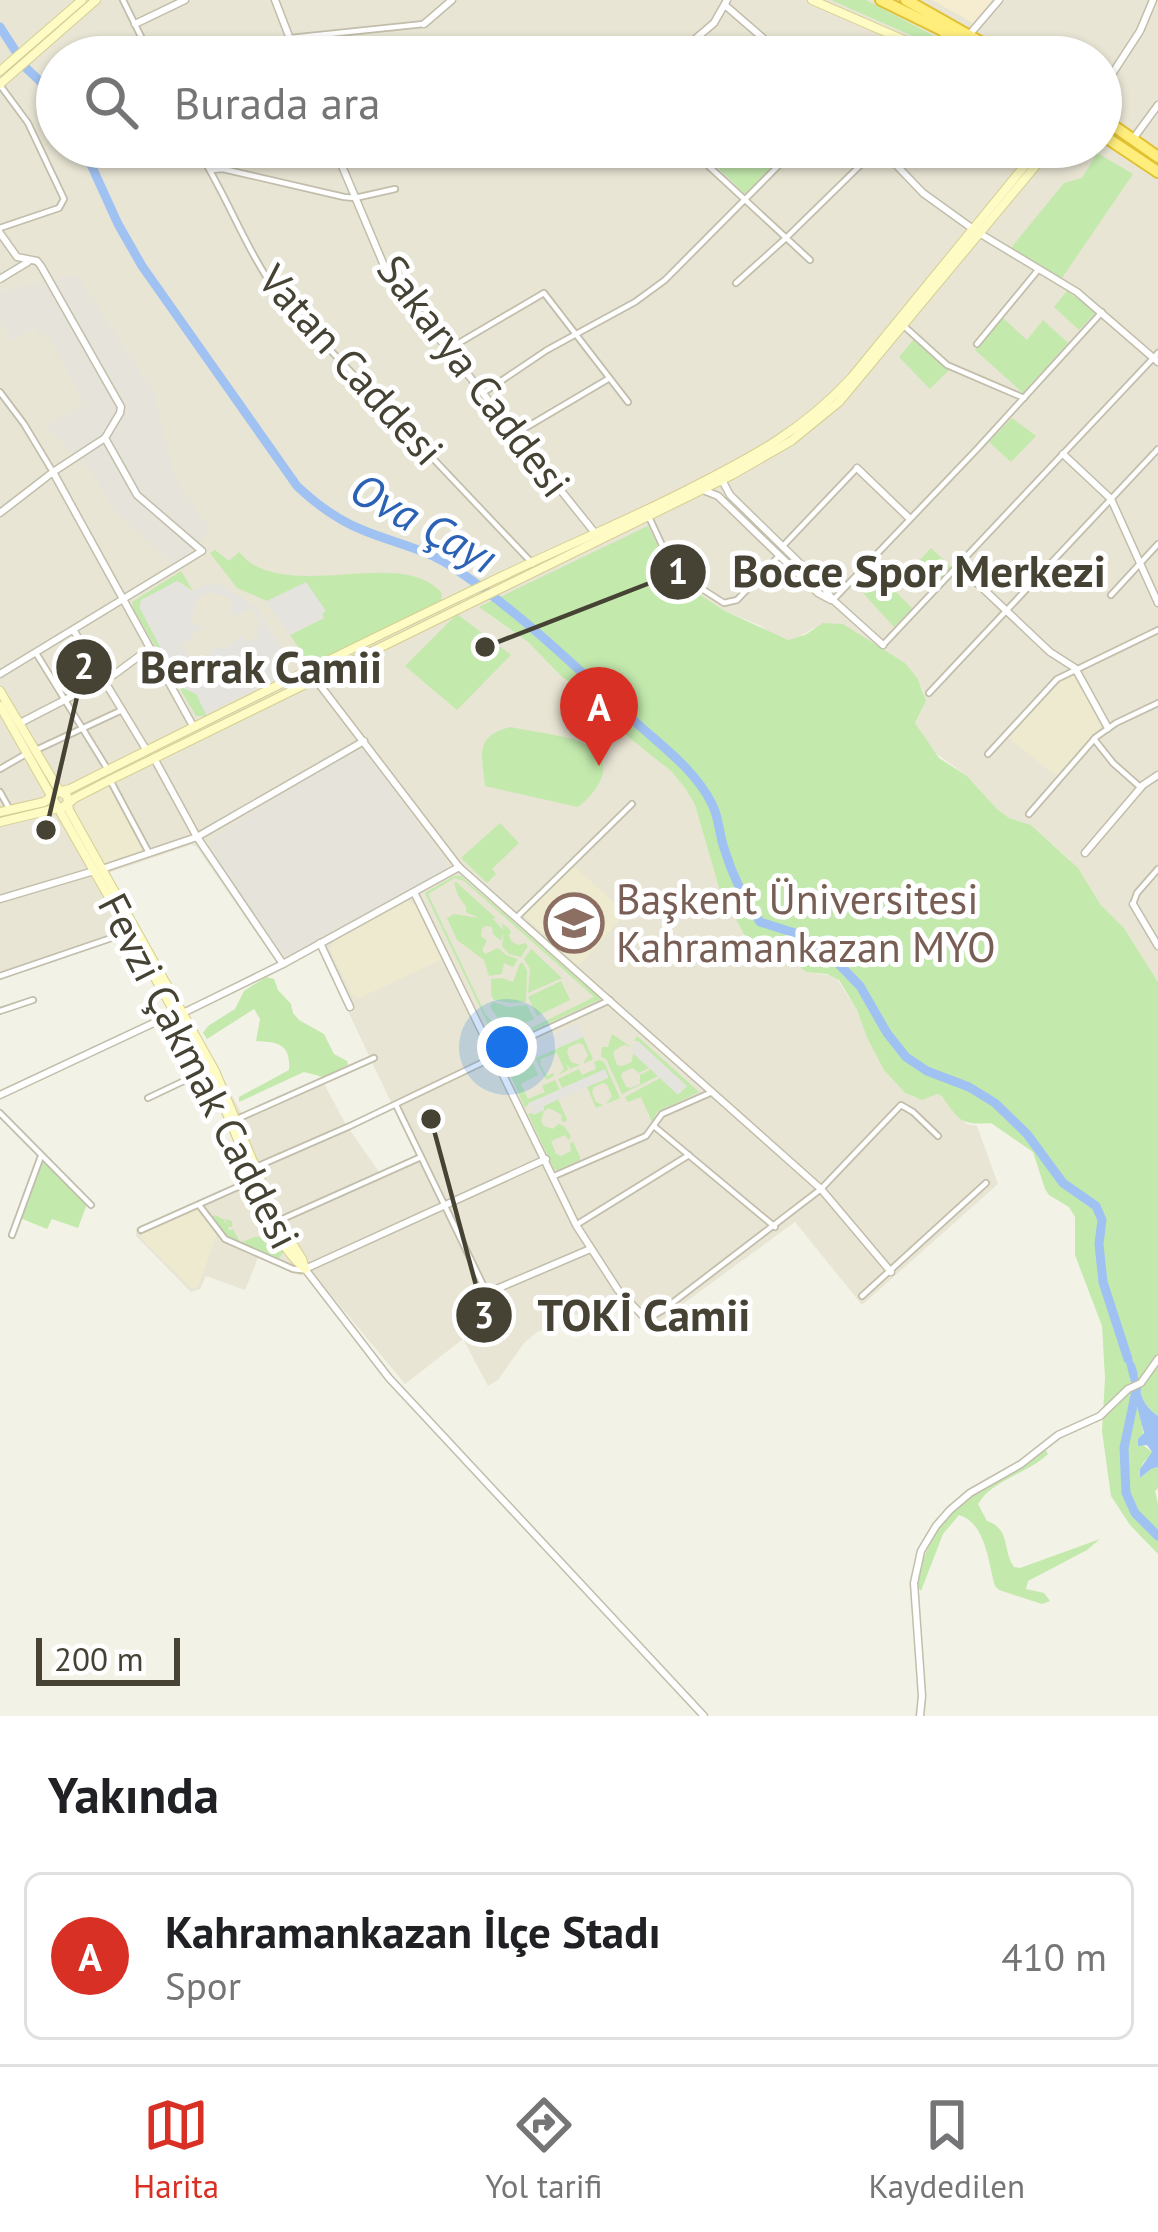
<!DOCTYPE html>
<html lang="tr">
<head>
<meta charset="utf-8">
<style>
  :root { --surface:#fff; --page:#f6f6f6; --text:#202124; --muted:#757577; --line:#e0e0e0; --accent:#d93025 }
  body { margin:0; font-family:"PT Sans",sans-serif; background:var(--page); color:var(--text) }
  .scale { position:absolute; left:36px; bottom:30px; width:144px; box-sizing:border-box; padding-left:12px; border:6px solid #464335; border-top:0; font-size:33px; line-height:42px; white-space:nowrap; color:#464335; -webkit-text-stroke:9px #fff; paint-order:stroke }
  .you { position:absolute; left:507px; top:1047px; width:42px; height:42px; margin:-30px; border:9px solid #fff; border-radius:50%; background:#1a73e8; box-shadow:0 0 0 18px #1a73e833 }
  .badge { display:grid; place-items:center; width:78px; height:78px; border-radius:50%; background:var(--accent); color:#fff; font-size:39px; font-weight:700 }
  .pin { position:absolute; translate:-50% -99px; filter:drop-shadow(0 3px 6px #0008) }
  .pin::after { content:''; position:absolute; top:63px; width:42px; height:36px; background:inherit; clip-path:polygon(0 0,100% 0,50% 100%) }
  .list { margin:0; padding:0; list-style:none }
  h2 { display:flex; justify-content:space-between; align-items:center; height:156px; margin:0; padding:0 48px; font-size:51px }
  h2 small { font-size:39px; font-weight:400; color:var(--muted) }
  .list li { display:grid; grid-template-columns:78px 1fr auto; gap:36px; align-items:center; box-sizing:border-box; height:168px; margin:0 24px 24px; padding:0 24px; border:3px solid var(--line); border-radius:18px }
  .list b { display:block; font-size:45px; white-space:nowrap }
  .list p { margin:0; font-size:39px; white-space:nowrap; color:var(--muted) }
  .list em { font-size:39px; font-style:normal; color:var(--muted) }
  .icon { flex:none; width:66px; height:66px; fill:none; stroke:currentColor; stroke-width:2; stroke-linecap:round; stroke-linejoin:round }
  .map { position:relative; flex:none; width:1158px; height:1716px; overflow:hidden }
  .search { position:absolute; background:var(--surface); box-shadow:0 3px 9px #0004; left:36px; right:36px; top:36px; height:132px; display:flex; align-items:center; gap:30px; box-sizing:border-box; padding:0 42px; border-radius:66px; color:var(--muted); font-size:45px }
  .sheet { height:348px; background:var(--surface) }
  nav { display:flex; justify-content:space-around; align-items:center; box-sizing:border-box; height:168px; border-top:3px solid var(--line); background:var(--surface); font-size:33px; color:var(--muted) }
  nav a { display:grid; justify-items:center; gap:6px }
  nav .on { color:var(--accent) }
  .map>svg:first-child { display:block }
  .residential { fill:#e8e5d4; fill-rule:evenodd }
  .commercial { fill:#f6edd0 }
  .industrial { fill:#e6e3db }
  .education { fill:#edeacf }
  .green { fill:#c3e9ad }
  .parking { fill:#e4e3de; fill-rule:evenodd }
  .water { fill:#a0c2f2 }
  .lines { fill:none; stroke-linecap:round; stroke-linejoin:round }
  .river { stroke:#a0c2f2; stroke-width:9 }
  .minor-casing { stroke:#c2beab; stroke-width:8 }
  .tertiary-casing { stroke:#c2beab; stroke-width:9 }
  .secondary-casing { stroke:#d5cf94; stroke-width:10 }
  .trunk-casing { stroke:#e1c132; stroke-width:14 }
  .minor { stroke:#fff; stroke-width:4.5 }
  .tertiary { stroke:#fff; stroke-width:6 }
  .secondary { stroke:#fffbc4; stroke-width:8 }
  .trunk { stroke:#ffee7c; stroke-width:10 }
  .labels { text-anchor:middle; stroke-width:10; stroke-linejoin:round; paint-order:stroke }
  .street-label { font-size:42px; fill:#464335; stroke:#fff }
  .education-label { font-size:42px; fill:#785e54; stroke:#fff; text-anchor:start }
  .water-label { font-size:45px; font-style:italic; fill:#2b62b5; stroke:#fff }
  .leader { fill:none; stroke:#464335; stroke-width:4.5 }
  .callout-dot { fill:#464335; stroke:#fff; stroke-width:4.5 }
  .mark-label { font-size:36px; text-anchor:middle; font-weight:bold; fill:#fff }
  .callout-label { font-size:45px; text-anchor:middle; font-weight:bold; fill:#464335; stroke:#fff; stroke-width:10; stroke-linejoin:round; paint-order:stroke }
</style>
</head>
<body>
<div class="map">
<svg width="1158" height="1716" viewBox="0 0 1158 1716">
  <rect width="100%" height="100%" fill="#f3f2e6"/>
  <path class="residential" d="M 0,0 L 1158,0 L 1158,982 L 1124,928 L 1100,904 L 1069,859 L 1031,825 L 1009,818 L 997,809 L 967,776 L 933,751 L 915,723 L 923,708 L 924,693 L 918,679 L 905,663 L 879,648 L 814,628 L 797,638 L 788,640 L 772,634 L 761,626 L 725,611 L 674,578 L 659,544 L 488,614 L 528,642 L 561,676 L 601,706 L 627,736 L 671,771 L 685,788 L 695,805 L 719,888 L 745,936 L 780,951 L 806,972 L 835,976 L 857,1010 L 867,1038 L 884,1070 L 905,1093 L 916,1098 L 937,1094 L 943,1096 L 966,1124 L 977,1126 L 998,1184 L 862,1305 L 795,1222 L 650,1328 L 615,1297 L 537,1332 L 524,1343 L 498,1380 L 488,1386 L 463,1339 L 405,1384 L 312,1272 L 301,1276 L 258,1258 L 245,1290 L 206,1276 L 200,1289 L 191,1292 L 136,1236 L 136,1229 L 241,1181 L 247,1174 L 202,1069 L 127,937 L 0,980 ZM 57,57 L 1101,57 L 1101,147 L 57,147 ZM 191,845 L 196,846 L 276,962 L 185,1008 L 108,873 ZM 318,948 L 416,1155 L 379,1172 L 345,1123 L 321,1078 L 242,1114 L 189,1015 Z"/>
  <polygon class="commercial" points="932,0 992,0 973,23"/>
  <g class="industrial">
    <polygon points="77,275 154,393 175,480 210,529 175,567 115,511 90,469 44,427 85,404 47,334 41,337 34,328 12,342 0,322 0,292"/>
    <polygon points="360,749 365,751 448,865 448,868 291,955 281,953 210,852 209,841 259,807"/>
  </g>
  <g class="education">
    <polygon points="1074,672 1101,727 1057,777 1009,738 1049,689"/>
    <polygon points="109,784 144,850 107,864 101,862 74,811 77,802"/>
    <polygon points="573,865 626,913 579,966 523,915"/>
    <polygon points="407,901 418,906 443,959 359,998 352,995 330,950 333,942"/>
    <polygon points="197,1207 217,1234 198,1287 191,1288 141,1238 143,1232"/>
  </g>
  <g class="green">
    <polygon points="831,0 866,0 974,57 960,57"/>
    <polygon points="740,147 792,147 746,195 716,166"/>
    <polygon points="1097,153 1133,174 1062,278 1011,248 1064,183 1082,178"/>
    <polygon points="1067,291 1096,312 1079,330 1054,307"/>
    <polygon points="1002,317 1027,340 1043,320 1068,343 1023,393 975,350"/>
    <polygon points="914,339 949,370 930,389 899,357"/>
    <polygon points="1012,418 1036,436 1011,462 989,442"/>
    <path d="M 648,526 L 674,578 L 725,611 L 788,640 L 805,635 L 823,623 L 843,624 L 905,663 L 918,679 L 926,701 L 915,723 L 939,758 L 967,776 L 997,809 L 1009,818 L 1031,825 L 1078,868 L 1100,904 L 1124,928 L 1158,982 L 1158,1416 C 1131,1397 1145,1376 1128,1352 L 1122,1353 C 1132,1377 1145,1419 1143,1445 L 1152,1452 L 1152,1456 C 1142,1460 1140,1468 1140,1478 L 1151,1469 L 1158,1467 L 1158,1488 L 1155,1491 L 1158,1504 L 1158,1554 L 1130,1525 L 1111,1496 L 1102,1431 L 1105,1378 L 1102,1326 L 1075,1255 L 1075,1217 L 1069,1207 L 1049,1195 L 1045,1189 L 1033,1152 L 991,1123 C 961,1125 960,1122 942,1096 L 937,1094 L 922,1100 L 905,1093 L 884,1070 L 867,1038 L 857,1010 L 839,980 L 827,974 L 806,972 L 780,951 L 745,936 L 719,888 L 695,805 L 685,788 L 671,771 L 627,736 L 601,706 L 561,676 L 528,642 L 479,607 Z"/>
    <polygon points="931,548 952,568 937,582 917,563"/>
    <path d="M 215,550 L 229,561 L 239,552 C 244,557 248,562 254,565 C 308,595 403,549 442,593 L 441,601 L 311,665 L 290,635 L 324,618 L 306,583 L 267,601 L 237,588 L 210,553 Z"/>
    <polygon points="879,557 901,578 892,588 912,608 894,627 854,583"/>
    <polygon points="181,571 193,591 180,582 141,600 140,608 181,687 196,693 207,716 196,716 133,608 132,602"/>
    <polygon points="457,614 511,655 457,710 405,666"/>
    <path d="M 511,727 C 532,732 570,735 587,745 C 620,763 596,793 578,807 L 485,786 C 483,758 472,736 511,727 Z"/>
    <polygon points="500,823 519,843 492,869 496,874 487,883 461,858"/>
    <polygon points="454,876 461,876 601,999 502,1045 502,1041 508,1040 510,1032 523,1032 594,997 464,881 455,878 428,894 486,1015 496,1026 495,1034 500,1041 498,1045 425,893"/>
    <path d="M 456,882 L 497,919 L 492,918 L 503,930 L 502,923 L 511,931 L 509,936 L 512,942 L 519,945 L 525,943 L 528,946 L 521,957 L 509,954 L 502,946 L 504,933 L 501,941 L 493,934 L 492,927 L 486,926 L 482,928 L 481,936 L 487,941 L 482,950 L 485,954 L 498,948 L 506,955 L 518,959 L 513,967 L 504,963 L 502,974 L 489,976 L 484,960 L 457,940 L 447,918 L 454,914 L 479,918 L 466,912 L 466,906 C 459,899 457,893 454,883 Z"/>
    <polygon points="531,949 562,978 528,993 530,969 524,959"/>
    <polygon points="520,963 523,963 527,971 526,1002 510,1003 494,1000 491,995 491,979 502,978 513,982"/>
    <path d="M 266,977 L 274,979 L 278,990 L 291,1004 L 293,1013 L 299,1020 L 324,1034 L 334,1054 L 347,1061 L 348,1065 L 323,1077 L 304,1072 L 239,1102 L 239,1097 L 289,1070 C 291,1043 277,1042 256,1041 L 260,1019 L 254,1009 L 207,1039 L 203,1033 L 208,1026 L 235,1009 L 244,991 Z"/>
    <polygon points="561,981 570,1000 537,1016 528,997"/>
    <path d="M 493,1002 L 509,1007 L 527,1005 L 534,1019 C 516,1028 499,1026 490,1006 Z"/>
    <polygon points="612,1034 631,1047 624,1045 615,1050 613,1054 617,1065 622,1066 632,1062 633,1053 649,1068 639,1073 633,1068 623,1072 621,1076 626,1087 631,1088 640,1084 640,1075 651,1069 658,1076 622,1094 606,1059 601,1057 602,1047 608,1047"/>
    <polygon points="637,1036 699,1092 657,1112 652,1122 641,1097 628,1102 625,1097 660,1078 678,1094 686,1086 638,1041 634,1041"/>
    <polygon points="583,1037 593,1059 583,1064 588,1055 583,1045 579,1043 569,1047 567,1052 571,1062 580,1065 570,1069 567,1064 568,1070 558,1075 564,1069 557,1053 541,1059 540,1064 547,1076 553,1073 554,1076 546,1080 535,1058"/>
    <polygon points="508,1055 511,1069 532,1060 538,1075 521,1084 528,1099 545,1092 542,1086 555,1080 560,1090 529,1103 525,1108 503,1058"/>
    <polygon points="599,1060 604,1062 620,1098 606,1104 612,1096 607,1085 603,1083 594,1087 592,1092 596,1102 603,1105 596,1108 587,1087 608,1078 605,1070 562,1088 558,1079 579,1069 582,1075 596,1069 594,1062"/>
    <polygon points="558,1099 567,1120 565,1122 561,1121 562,1115 549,1108 544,1111 541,1122 544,1126 553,1129 558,1124 564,1126 571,1136 569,1140 565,1135 551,1141 556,1154 561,1156 571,1151 570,1143 573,1142 580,1157 580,1160 557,1170 554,1169 528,1114 544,1110 543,1106"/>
    <polygon points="46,1162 87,1204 78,1228 52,1219 47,1229 20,1218 40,1163"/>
    <path d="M 215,1215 L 223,1219 L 227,1225 L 225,1219 L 232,1221 L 232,1227 L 228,1227 L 229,1231 L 233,1229 L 240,1242 C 246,1242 253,1236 258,1237 C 266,1237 270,1250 276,1254 L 271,1246 L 278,1242 L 284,1251 L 278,1260 L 228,1239 L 229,1234 L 227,1238 L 212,1217 Z"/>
    <path d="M 1045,1449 L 1048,1454 C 1027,1474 992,1480 978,1504 L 987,1521 C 1011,1529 1002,1550 1014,1567 L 1020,1568 L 1100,1539 L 1087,1550 L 1028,1581 L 1026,1589 L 1044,1593 L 1050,1601 L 1042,1604 L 999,1590 L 995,1586 C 988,1562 986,1523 959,1515 L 943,1534 L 921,1591 L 917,1587 C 928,1509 984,1487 1045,1449 Z"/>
  </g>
  <g class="parking">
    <path d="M 177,581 L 192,592 L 209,584 L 220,585 L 255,606 L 283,650 L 277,654 L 282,655 L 291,673 L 214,709 L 214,712 L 207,716 L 196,694 L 181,687 L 140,608 L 141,600 ZM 210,592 L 230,598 L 233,605 L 229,608 L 231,613 L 225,617 L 234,612 L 236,615 L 252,607 L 261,624 L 256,628 L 259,636 L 247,642 L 243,634 L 225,649 L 219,647 L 209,652 L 217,669 L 205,675 L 199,663 L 192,665 L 182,644 L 193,638 L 192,634 L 209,626 L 201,629 L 198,624 L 194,625 L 191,619 L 197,598 Z"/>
    <polygon points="306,582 326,611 322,614 324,618 290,635 267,601"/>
    <polygon points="577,1024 583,1037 510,1069 506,1059 508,1055"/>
    <polygon points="638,1041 687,1086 678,1095 633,1053 632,1048"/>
    <polygon points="605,1069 608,1077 544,1106 544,1110 533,1115 529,1103"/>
  </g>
  <path class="water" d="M 1123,1351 C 1149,1367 1127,1395 1158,1416 L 1158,1467 L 1151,1469 L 1140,1478 L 1140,1469 L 1152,1452 L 1147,1445 L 1138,1446 L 1138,1439 L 1144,1433 Z"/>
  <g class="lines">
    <g class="river">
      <polyline points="0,27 27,69 57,97"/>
      <path d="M 83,147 L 118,224 L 142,266 L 297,486 C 317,505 339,521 365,531 C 397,544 428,549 457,570 C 520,613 575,666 631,718 C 660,745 694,768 712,804 C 719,817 719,834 724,848 C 732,875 744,899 760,922 L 798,934 L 831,956 L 860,986 L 887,1033 L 906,1057 L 927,1071 L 969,1087 L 995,1103 L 1027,1134 L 1063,1183 L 1096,1206 L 1102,1220 L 1099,1244 L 1103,1282 L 1128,1359"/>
      <polyline points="1137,1386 1124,1448 1126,1493 1135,1513 1158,1536"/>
    </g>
    <g class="minor-casing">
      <g id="minor">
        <polyline points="123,0 151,57"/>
        <polyline points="290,38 424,24"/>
        <polyline points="0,85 28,123 64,199 59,208 0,228"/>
        <path d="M 196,147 C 227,195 246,251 280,297 L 533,564"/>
        <polyline points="688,147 810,260"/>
        <polyline points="211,170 223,169 344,197 355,198 395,189"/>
        <polyline points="736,283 786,238 879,147"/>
        <polyline points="904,326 947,365 1024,398"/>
        <polyline points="977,344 1038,270"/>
        <polyline points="447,350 544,293 628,402"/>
        <polyline points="0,392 24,424 53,472"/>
        <polyline points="483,393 547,350 635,302 665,280 797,147"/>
        <polyline points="515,434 608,379"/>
        <polyline points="649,517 674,571 724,603 737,600 778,557"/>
        <polyline points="782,547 857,468"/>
        <polyline points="1111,595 1158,544"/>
        <polyline points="833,600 978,448 1102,312"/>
        <polyline points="883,645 1158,353"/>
        <polyline points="36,653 108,770"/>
        <polyline points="929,693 1158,449"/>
        <polyline points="1094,739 1113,763 1139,786"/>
        <polyline points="36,750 122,710"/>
        <polyline points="988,754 1057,679 1158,630"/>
        <polyline points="0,769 26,754"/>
        <polyline points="110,780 149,853"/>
        <polyline points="0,792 9,808"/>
        <polyline points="1029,814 1096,737 1116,723 1158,703"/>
        <polyline points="1133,904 1137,893 1158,869"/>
        <polyline points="516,918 632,804"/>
        <polyline points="0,976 129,932"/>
        <polyline points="0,1011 33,1000"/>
        <polyline points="495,1053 610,1000"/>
        <polyline points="148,1098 207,1070"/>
        <polyline points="396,1105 487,1293"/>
        <polyline points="0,1113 91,1205"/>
        <polyline points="237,1119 374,1058"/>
        <polyline points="655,1127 775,1227"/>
        <polyline points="256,1167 350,1126 496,1056"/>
        <polyline points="554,1176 646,1136 662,1114 710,1093"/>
        <polyline points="199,1205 225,1239 293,1269 301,1270"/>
        <polyline points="278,1221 421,1157"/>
        <polyline points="576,1225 689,1155"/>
        <polyline points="141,1230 251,1181"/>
        <polyline points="12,1235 41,1156"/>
        <polyline points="862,1296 986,1183"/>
        <polyline points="644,1317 649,1318 663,1310 821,1189 901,1105 913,1112 938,1136"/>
      </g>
    </g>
    <g class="tertiary-casing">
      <g id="tertiary">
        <polyline points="275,0 297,57"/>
        <polyline points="726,6 785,57"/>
        <polyline points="135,24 185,0"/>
        <polyline points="424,24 452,0"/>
        <polyline points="969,35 999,0"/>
        <polyline points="674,57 714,23 727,0"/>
        <polyline points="1101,91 1140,31 1153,0"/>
        <polyline points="1133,139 1158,105"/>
        <polyline points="334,147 388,275 595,533"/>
        <polyline points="515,147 516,147"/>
        <polyline points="879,147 923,193 973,229"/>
        <polyline points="0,233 17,257 37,261 41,266 121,407 120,413 105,438 137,495 202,551 0,674"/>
        <polyline points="979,233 1077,292 1158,362"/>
        <polyline points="0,279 28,262"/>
        <polyline points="1063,454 1111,499 1158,603"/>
        <polyline points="857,468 909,518"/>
        <polyline points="53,472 193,726"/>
        <polyline points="722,480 730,495 823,586 833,600 883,645"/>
        <polyline points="703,490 718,496 818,593 831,600"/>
        <polyline points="0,513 53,472 105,438"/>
        <polyline points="958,565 1050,652 1075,668 1108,728"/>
        <polyline points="74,631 147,751"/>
        <polyline points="316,680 459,867 821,1189 891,1272"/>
        <polyline points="20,723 115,674 150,648"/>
        <polyline points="155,760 197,837 283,964"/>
        <polyline points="1085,853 1143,785 1158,775"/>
        <polyline points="102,869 197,837 364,741"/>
        <polyline points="414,892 576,1225 618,1290 644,1317"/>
        <polyline points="0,899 94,871"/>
        <polyline points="1133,904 1158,946"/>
        <polyline points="320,943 350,1007"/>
        <polyline points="183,1013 283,964 459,867"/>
        <polyline points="0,1095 175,1013"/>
        <polyline points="546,1159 305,1269 389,1378 704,1716"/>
        <polyline points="487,1293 588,1250"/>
        <polyline points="920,1716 922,1696 914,1583 921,1551 936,1526 950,1510 970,1493 1021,1464 1058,1435 1100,1416 1128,1389 1141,1383 1158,1359"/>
      </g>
    </g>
    <g class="secondary-casing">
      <g id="secondary">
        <polyline points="812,0 943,57"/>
        <polyline points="0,71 82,0"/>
        <polyline points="0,84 96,0"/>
        <polyline points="0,691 60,792 67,796 69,810 215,1071 278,1221 302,1259 305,1269"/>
        <path d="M 0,706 L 204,1064 C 226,1106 242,1151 260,1195 C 271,1220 281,1249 303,1267"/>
        <path d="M 0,812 L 44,802 L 58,792 L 70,789 C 209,719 348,650 488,583 C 554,551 622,523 687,490 C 750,458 803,431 852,377 L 1040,147"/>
        <polyline points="0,822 63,807 75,798 110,780 732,475 791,441 839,402 1038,163 1056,147"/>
      </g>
    </g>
    <g class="trunk-casing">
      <g id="trunk">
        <polyline points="881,0 940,29 983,57"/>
        <polyline points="906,0 1007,57"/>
        <polyline points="1101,117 1158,157"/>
        <polyline points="1101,134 1158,172"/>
      </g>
    </g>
    <use href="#minor" class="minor"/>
    <use href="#tertiary" class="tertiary"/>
    <use href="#secondary" class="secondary"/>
    <use href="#trunk" class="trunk"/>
  </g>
  <defs>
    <g id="university-ring" transform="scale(3)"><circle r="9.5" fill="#fff" stroke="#8d6e63" stroke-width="1.5"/><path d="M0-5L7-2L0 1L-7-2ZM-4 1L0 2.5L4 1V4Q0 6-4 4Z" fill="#8d6e63"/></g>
  </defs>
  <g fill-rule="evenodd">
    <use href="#university-ring" x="574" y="923"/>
  </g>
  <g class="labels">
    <g class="street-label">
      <text transform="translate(351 365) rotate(48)" y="15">Vatan Caddesi</text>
      <text transform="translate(474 376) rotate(53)" y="15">Sakarya Caddesi</text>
      <text transform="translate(199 1071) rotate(63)" y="15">Fevzi Çakmak Caddesi</text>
    </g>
    <g class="education-label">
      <text x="616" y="914">Başkent Üniversitesi<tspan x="616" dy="48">Kahramankazan MYO</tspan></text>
    </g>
    <g class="water-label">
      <text transform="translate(424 523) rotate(29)" y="16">Ova Çayı</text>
    </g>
  </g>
  <path class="leader" d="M485 647L678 572M46 830L84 667M431 1119L484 1315"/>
  <g class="callout-dot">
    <circle cx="485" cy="647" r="12"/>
    <circle cx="46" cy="830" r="12"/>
    <circle cx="431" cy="1119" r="12"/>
    <circle cx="678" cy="572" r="30"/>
    <circle cx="84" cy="667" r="30"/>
    <circle cx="484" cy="1315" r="30"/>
  </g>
  <g class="mark-label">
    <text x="678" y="584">1</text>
    <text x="84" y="679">2</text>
    <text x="484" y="1328">3</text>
  </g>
  <g class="callout-label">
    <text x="919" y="587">Bocce Spor Merkezi</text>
    <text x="261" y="683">Berrak Camii</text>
    <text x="644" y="1331">TOKİ Camii</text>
  </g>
</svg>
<div class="scale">200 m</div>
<div class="you"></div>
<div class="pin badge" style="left:599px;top:766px">A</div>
<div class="search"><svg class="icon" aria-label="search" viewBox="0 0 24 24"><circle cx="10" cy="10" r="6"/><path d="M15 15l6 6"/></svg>Burada ara</div>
</div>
<section class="sheet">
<h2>Yakında<small></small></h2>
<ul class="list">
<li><span class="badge">A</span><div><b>Kahramankazan İlçe Stadı</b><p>Spor</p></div><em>410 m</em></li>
</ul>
</section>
<nav>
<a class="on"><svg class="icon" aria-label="map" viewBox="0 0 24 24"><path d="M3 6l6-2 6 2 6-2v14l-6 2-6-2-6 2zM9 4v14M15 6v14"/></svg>Harita</a>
<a><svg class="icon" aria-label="directions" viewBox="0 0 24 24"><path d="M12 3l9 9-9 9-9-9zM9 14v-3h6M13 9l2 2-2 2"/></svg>Yol tarifi</a>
<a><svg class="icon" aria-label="saved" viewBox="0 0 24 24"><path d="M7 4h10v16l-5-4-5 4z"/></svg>Kaydedilen</a>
</nav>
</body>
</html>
